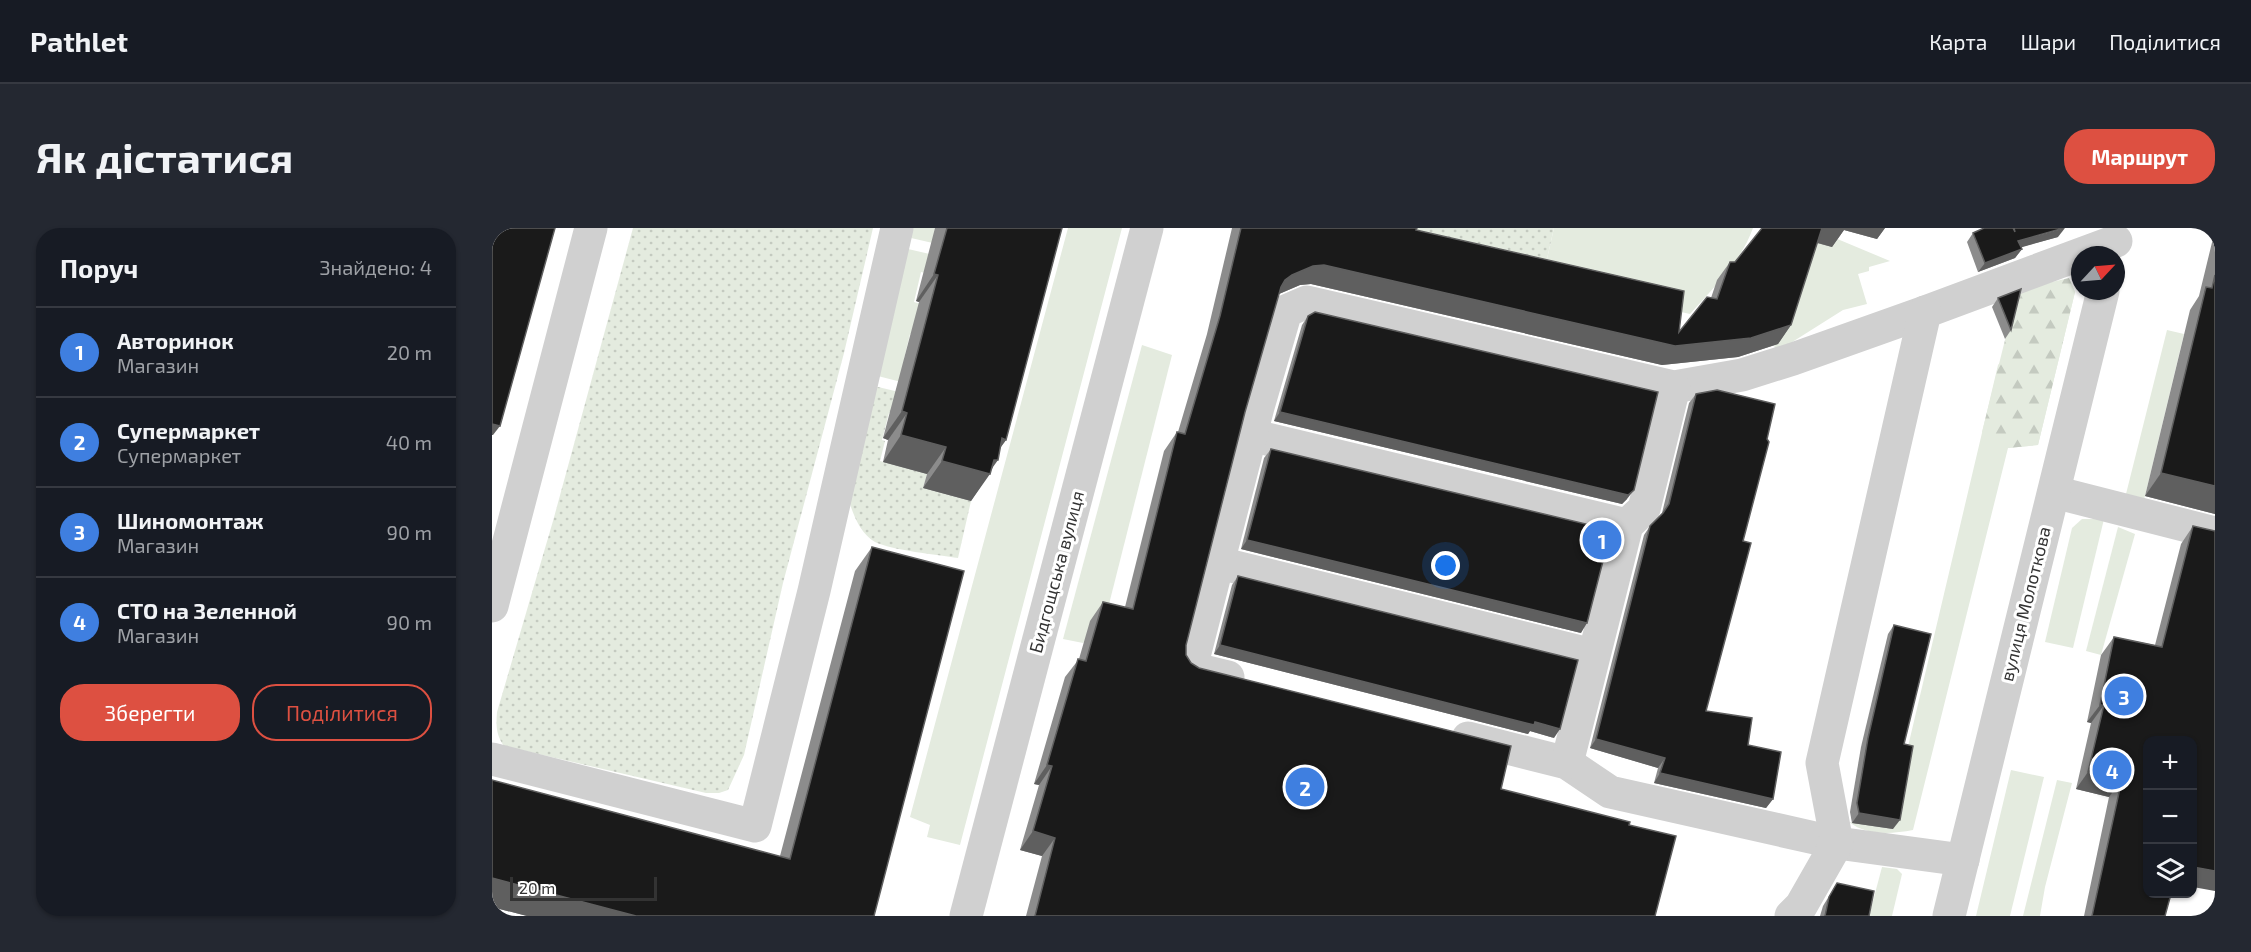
<!DOCTYPE html>
<html lang="uk">
<head>
<meta charset="utf-8">
<style>
  :root { --surface:#171b24; --page:#242831; --text:#f1f3f6; --muted:#9ea1a6; --line:#363941; --accent:#dd5041 }
  body { margin:0; font-family:"Exo 2",sans-serif; background:var(--page); color:var(--text) }
  .controls { position:absolute; right:18px; bottom:18px; display:grid; overflow:hidden; border-radius:12px; box-shadow:0 2px 4px #0004 }
  .controls button { width:54px; height:54px; display:grid; place-items:center; padding:0; border:0; border-bottom:2px solid var(--line); background:var(--surface); color:var(--text); font:30px sans-serif }
  .compass { position:absolute; left:1579px; top:18px; width:54px; height:54px; border-radius:50%; background:var(--surface); box-shadow:0 2px 4px #0004; rotate:64deg }
  .scale { position:absolute; left:18px; bottom:15px; width:147px; box-sizing:border-box; padding-left:6px; border:3px solid #333; border-top:0; font-size:16px; line-height:21px; white-space:nowrap; color:#333; -webkit-text-stroke:4px #fff; paint-order:stroke }
  .you { position:absolute; left:954px; top:338px; width:21px; height:21px; margin:-15px; border:4px solid #fff; border-radius:50%; background:#1a73e8; box-shadow:0 0 0 9px #1a73e833 }
  .badge { display:grid; place-items:center; width:39px; height:39px; border-radius:50%; background:var(--accent); color:#fff; font-size:20px; font-weight:700 }
  .pin { position:absolute; translate:-50% -50%; border:3px solid #fff; box-shadow:0 2px 6px #0006 }
  .list { margin:0; padding:0; list-style:none }
  h2 { display:flex; justify-content:space-between; align-items:center; height:78px; margin:0; padding:0 24px; font-size:26px }
  h2 small { font-size:20px; font-weight:400; color:var(--muted) }
  .list li { display:grid; grid-template-columns:39px 1fr auto; gap:18px; align-items:center; box-sizing:border-box; height:90px; padding:0 24px; border-top:2px solid var(--line) }
  .list b { display:block; font-size:22px; white-space:nowrap }
  .list p { margin:0; font-size:20px; white-space:nowrap; color:var(--muted) }
  .list em { font-size:20px; font-style:normal; color:var(--muted) }
  .actions { display:flex; gap:12px; padding:18px 24px }
  .actions a { flex:1; padding:14px 0; border:2px solid var(--accent); border-radius:24px; text-align:center; font-size:21px; color:var(--accent) }
  .actions .main { background:var(--accent); color:#fff }
  .icon { flex:none; width:33px; height:33px; fill:none; stroke:currentColor; stroke-width:2; stroke-linecap:round; stroke-linejoin:round }
  .map { position:relative; flex:none; width:1723px; height:688px; overflow:hidden; border-radius:24px }
  header { display:flex; align-items:center; gap:36px; box-sizing:border-box; height:84px; padding:0 30px; background:var(--surface); border-bottom:2px solid var(--line) }
  header strong { font-size:28px }
  nav { display:flex; gap:33px; margin-inline-start:auto; font-size:21px }
  .intro { display:flex; align-items:center; justify-content:space-between; box-sizing:border-box; height:144px; padding:0 36px }
  h1 { margin:0; font-size:42px }
  .button { padding:15px 27px; border-radius:24px; background:var(--accent); color:#fff; font-size:21px; font-weight:700 }
  main { display:flex; gap:36px; padding:0 36px }
  aside { flex:1; background:var(--surface); border-radius:24px; box-shadow:0 2px 4px #0004 }
  .map>svg:first-child { display:block }
  .grass { fill:#e4ebdf }
  .forest { fill:url(#forest-firs) }
  .garden { fill:url(#garden-dots) }
  .lines { fill:none; stroke-linecap:round; stroke-linejoin:round }
  .minor { stroke:#d0d0d0; stroke-width:33 }
  .wall { fill:#8c8c8c }
  .shaded-wall { fill:#5f5f5f }
  .building { fill:#1a1a1a; stroke:#5f5f5f; stroke-width:1.5 }
  .labels { text-anchor:middle; stroke-width:6; stroke-linejoin:round; paint-order:stroke }
  .street-label { font-size:18px; fill:#333; stroke:#fff }
</style>
</head>
<body>
<header>
<strong>Pathlet</strong>
<nav><a>Карта</a><a>Шари</a><a>Поділитися</a></nav>
</header>
<div class="intro"><h1>Як дістатися</h1><a class="button">Маршрут</a></div>
<main>
<aside>
<h2>Поруч<small>Знайдено: 4</small></h2>
<ul class="list">
<li><span class="badge" style="background:#3f7fe0">1</span><div><b>Авторинок</b><p>Магазин</p></div><em>20 m</em></li>
<li><span class="badge" style="background:#3f7fe0">2</span><div><b>Супермаркет</b><p>Супермаркет</p></div><em>40 m</em></li>
<li><span class="badge" style="background:#3f7fe0">3</span><div><b>Шиномонтаж</b><p>Магазин</p></div><em>90 m</em></li>
<li><span class="badge" style="background:#3f7fe0">4</span><div><b>СТО на Зеленной</b><p>Магазин</p></div><em>90 m</em></li>
</ul>
<div class="actions"><a class="main">Зберегти</a><a>Поділитися</a></div>
</aside>
<div class="map">
<svg width="1723" height="688" viewBox="0 0 1723 688">
  <defs>
    <pattern id="forest-firs" width="22" height="20" patternUnits="userSpaceOnUse" patternTransform="scale(1.5)"><rect width="22" height="20" fill="#e4ebdf"/><path d="M5 1l3.5 6h-7zM16 11l3.5 6h-7z" fill="#c4cac0"/></pattern>
    <pattern id="garden-dots" width="8" height="8" patternUnits="userSpaceOnUse" patternTransform="scale(1.5)"><rect width="8" height="8" fill="#e4ebdf"/><path d="M2 2h.1M6 6h.1" fill="none" stroke="#c4cac0" stroke-width="1.8" stroke-linecap="round"/></pattern>
  </defs>
  <rect width="100%" height="100%" fill="#fff"/>
  <g class="grass">
    <polygon points="421,0 450,0 445,16 419,10"/>
    <polygon points="576,0 630,0 468,617 435,609 438,597 418,589"/>
    <path d="M 1062,0 L 1261,0 C 1249,34 1222,59 1198,86 L 1050,53 Z"/>
    <polygon points="1343,10 1398,33 1377,39 1377,43 1366,46 1375,76 1351,82 1283,125 1280,89 1320,13"/>
    <polygon points="416,21 442,27 437,46 429,44 422,74 432,77 424,108 418,106 412,131 413,155 382,147"/>
    <path d="M 1577,50 L 1583,64 L 1546,217 L 1516,220 L 1421,602 C 1399,606 1375,608 1357,594 L 1401,601 L 1414,527 L 1506,137 Z"/>
    <polygon points="1675,102 1692,106 1652,272 1634,266"/>
    <polygon points="650,117 680,127 612,396 591,415 571,411"/>
    <polygon points="1590,291 1612,291 1581,420 1553,414 1580,300"/>
    <polygon points="1626,299 1643,306 1609,427 1594,423"/>
    <polygon points="1519,542 1552,549 1518,688 1484,688"/>
    <polygon points="1565,552 1580,555 1553,659 1548,688 1531,688"/>
    <polygon points="1390,639 1405,641 1410,646 1400,688 1377,688"/>
  </g>
  <polygon class="forest" points="1577,50 1583,64 1546,217 1516,220 1490,204 1520,84 1521,63"/>
  <g class="garden">
    <path d="M 141,0 L 381,0 L 352,125 L 291,355 L 252,527 L 236,562 L 227,565 L 214,565 L 12,518 C 4,507 4,498 5,484 L 61,293 Z"/>
    <polygon points="916,0 1062,0 1050,53"/>
    <path d="M 382,158 L 407,164 L 402,186 L 397,185 L 390,212 L 393,213 L 388,233 L 435,246 L 431,260 L 479,273 L 466,330 C 446,327 399,322 383,314 C 367,305 359,282 355,265 Z"/>
  </g>
  <g class="lines">
    <g class="minor">
      <polyline points="758,207 1135,297"/>
      <polyline points="1562,264 1723,305"/>
      <polyline points="727,335 1101,427"/>
      <polyline points="0,378 99,0"/>
      <polyline points="736,449 699,440 766,179 794,83 815,74 1182,159 1250,147 1301,131 1433,84 1624,13"/>
      <polyline points="976,510 1075,535 1118,564 1345,615 1471,632"/>
      <polyline points="0,531 263,598 322,363 405,0"/>
      <polyline points="1075,535 1135,297 1152,281 1182,159"/>
      <polyline points="474,688 655,0"/>
      <polyline points="1299,688 1309,678 1345,615 1330,535 1433,84"/>
      <polyline points="1457,688 1611,63"/>
    </g>
  </g>
  <g class="wall">
    <polygon points="443,0 570,0 514,212 508,220 500,241 479,273 431,260 435,246 391,234 396,212 391,210 427,74 424,73"/>
    <polygon points="740,0 925,0 924,2 1187,104 1219,70 1225,52 1238,34 1243,34 1270,0 1393,0 1385,11 1352,2 1340,19 1325,15 1299,97 1286,116 1246,129 1170,137 819,56 808,57 787,66 753,184 694,417 694,427 699,435 707,440 1009,561 1137,597 1163,688 534,688 550,628 528,622 547,557 542,556 573,449 587,431 598,393 611,374 633,379 672,223 685,204 686,204 715,106"/>
    <polygon points="1723,2 1723,286 1653,268 1698,82 1707,68"/>
    <polygon points="1481,5 1566,9 1529,19 1530,21 1523,30 1486,44 1475,14"/>
    <polygon points="1506,70 1519,102 1513,111 1500,79"/>
    <polygon points="816,88 1135,271 1130,276 782,193 810,97"/>
    <polygon points="1204,166 1251,313 1214,483 1256,517 1281,571 1274,580 1162,555 1166,540 1098,520 1152,307 1158,298 1170,285 1197,175"/>
    <polygon points="779,221 1089,405 749,321 772,230"/>
    <polygon points="1701,298 1701,513 1682,666 1679,670 1678,670 1673,688 1592,688 1617,569 1584,561 1599,495 1595,494 1609,427 1622,409 1663,417 1689,316"/>
    <polygon points="380,319 382,688 35,688 0,679 288,628 363,343"/>
    <polygon points="746,348 1062,510 1038,503 1036,506 722,426 740,357"/>
    <polygon points="1402,397 1412,516 1401,601 1360,595 1358,584 1369,519 1396,406"/>
    <polygon points="1345,655 1377,688 1328,688 1331,678"/>
  </g>
  <g class="shaded-wall">
    <polygon points="1327,0 1393,0 1385,11 1352,2 1340,19 1319,13"/>
    <polygon points="1573,0 1566,9 1520,22 1526,13"/>
    <polygon points="1530,21 1523,30 1486,44 1493,35"/>
    <polygon points="832,37 1183,118 1299,97 1286,116 1246,129 1170,137 819,56 808,57 787,66 780,70 793,52 800,47 821,38"/>
    <polygon points="442,46 446,47 427,74 424,73"/>
    <polygon points="410,183 415,185 396,212 391,210"/>
    <polygon points="788,184 1142,262 1135,271 1130,276 782,193"/>
    <polygon points="0,196 8,198 1,207 0,207"/>
    <polygon points="409,207 454,219 435,246 391,234"/>
    <polygon points="510,210 514,212 495,238"/>
    <polygon points="502,232 506,232 496,246 498,246 479,273 431,260 450,233"/>
    <polygon points="1669,245 1723,258 1723,286 1653,268"/>
    <polygon points="755,312 1095,395 1089,405 749,321"/>
    <polygon points="728,417 1043,494 1068,501 1062,510 1038,503 1036,506 722,426"/>
    <polygon points="1608,477 1612,477 1599,495 1595,494"/>
    <polygon points="1104,511 1173,530 1166,540 1098,520"/>
    <polygon points="555,537 560,538 547,557 542,556"/>
    <polygon points="1596,544 1630,551 1617,569 1584,561"/>
    <polygon points="1168,545 1281,571 1274,580 1162,555"/>
    <polygon points="1367,585 1408,592 1401,601 1360,595"/>
    <polygon points="541,603 563,610 550,628 528,622"/>
    <polygon points="1701,639 1723,643 1723,663 1701,659"/>
    <polygon points="0,650 144,688 35,688 0,679"/>
  </g>
  <g class="building">
    <polygon points="0,0 63,0 8,198 0,196"/>
    <polygon points="455,0 570,0 514,212 510,210 506,232 502,232 498,246 450,233 454,219 409,207 415,185 410,183 446,47 442,46"/>
    <polygon points="749,0 925,0 924,2 1192,63 1187,104 1215,69 1225,71 1238,34 1243,34 1270,0 1330,0 1299,97 1259,110 1183,118 832,37 821,38 800,47 793,52 789,59 753,184 694,417 694,427 699,435 707,440 1019,518 1009,561 1138,594 1137,597 1184,608 1163,688 543,688 563,610 541,603 560,538 555,537 586,431 594,433 611,374 641,381 685,204 693,206 728,88"/>
    <polygon points="1492,0 1521,0 1523,4 1522,0 1572,0 1526,13 1530,21 1493,35 1481,5"/>
    <polygon points="1723,47 1723,258 1669,245 1714,59 1720,60"/>
    <polygon points="1529,61 1519,102 1506,70"/>
    <polygon points="823,84 1166,164 1142,262 1136,267 788,184 816,88"/>
    <polygon points="1225,162 1283,176 1275,211 1277,214 1251,313 1259,315 1214,483 1260,490 1256,517 1289,524 1281,571 1168,545 1173,530 1104,511 1158,298 1171,285 1177,276 1204,166"/>
    <polygon points="779,221 1119,302 1095,395 755,312"/>
    <polygon points="1701,298 1723,303 1723,643 1701,639 1701,513 1656,513 1656,666 1679,666 1673,688 1600,688 1630,551 1596,544 1612,477 1608,477 1622,409 1670,419"/>
    <polygon points="380,319 472,343 382,688 144,688 0,650 0,552 298,631"/>
    <polygon points="746,348 1086,432 1068,501 1043,494 1042,497 728,417"/>
    <polygon points="1402,397 1439,406 1412,516 1421,518 1408,592 1367,585 1365,575 1376,510"/>
    <polygon points="1345,655 1382,663 1377,688 1333,688 1337,669"/>
  </g>
  <g class="labels">
    <g class="street-label">
      <text transform="translate(565 344) rotate(-75)" y="6">Бидгощська вулиця</text>
      <text transform="translate(1534 376) rotate(-76)" y="6">вулиця Молоткова</text>
    </g>
  </g>
</svg>
<div class="controls">
<button>+</button>
<button>−</button>
<button><svg class="icon" aria-label="layers" viewBox="0 0 24 24"><path d="M12 4l9 5-9 5-9-5zM3 14l9 5 9-5"/></svg></button>
</div>
<svg class="compass" viewBox="-18 -18 36 36"><path d="M0-13l5 13h-10z" fill="#e53935"/><path d="M0 13l5-13h-10z" fill="#9ea1a6"/></svg>
<div class="scale">20 m</div>
<div class="you"></div>
<div class="pin badge" style="left:1110px;top:312px;background:#3f7fe0">1</div>
<div class="pin badge" style="left:813px;top:559px;background:#3f7fe0">2</div>
<div class="pin badge" style="left:1632px;top:468px;background:#3f7fe0">3</div>
<div class="pin badge" style="left:1620px;top:542px;background:#3f7fe0">4</div>
</div>
</main>
</body>
</html>
